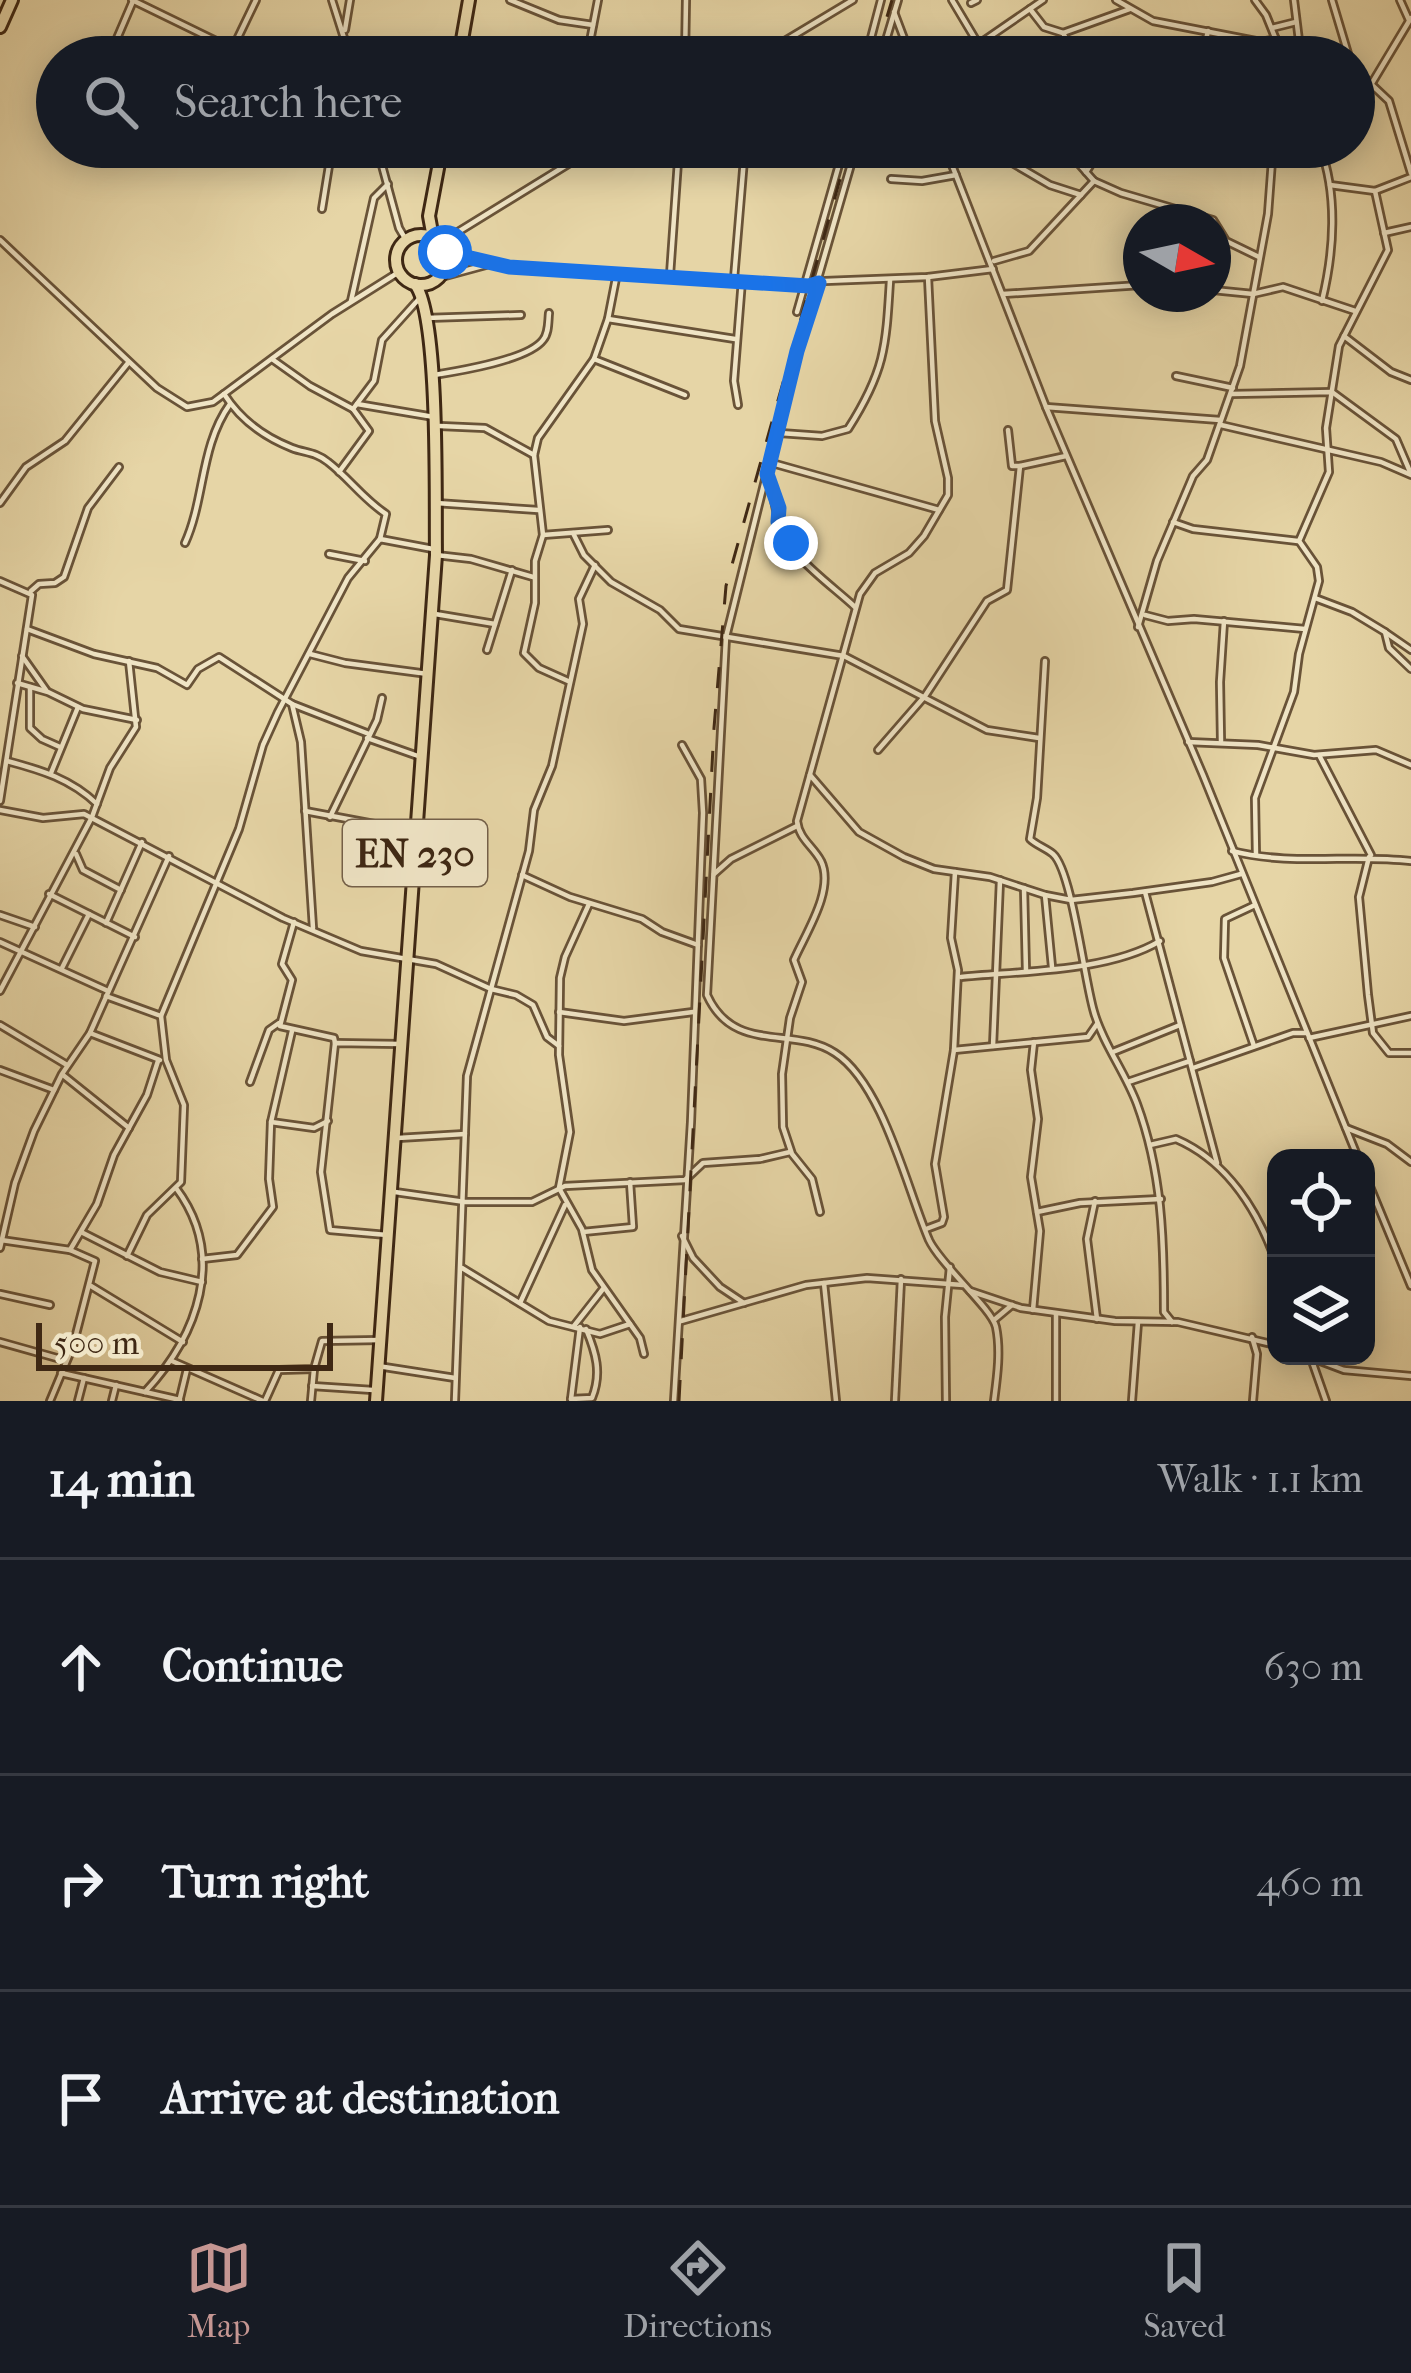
<!DOCTYPE html>
<html lang="en">
<head>
<meta charset="utf-8">
<style>
  :root { --surface:#171b24; --page:#242831; --text:#f1f3f6; --muted:#9ea1a6; --line:#363941; --accent:#c59692 }
  body { margin:0; font-family:"IM FELL French Canon",serif; background:var(--page); color:var(--text) }
  .controls { position:absolute; right:36px; bottom:36px; display:grid; overflow:hidden; border-radius:24px; box-shadow:0 6px 30px #0003 }
  .controls button { width:108px; height:108px; display:grid; place-items:center; padding:0; border:0; border-bottom:3px solid var(--line); background:var(--surface); color:var(--text); font:60px sans-serif }
  .compass { position:absolute; left:1123px; top:204px; width:108px; height:108px; border-radius:50%; background:var(--surface); box-shadow:0 6px 30px #0003; rotate:99deg }
  .scale { position:absolute; left:36px; bottom:30px; width:297px; box-sizing:border-box; padding-left:12px; border:6px solid #3f2814; border-top:0; font-size:33px; line-height:42px; white-space:nowrap; color:#3f2814; -webkit-text-stroke:9px #efe4c5; paint-order:stroke }
  .stop { position:absolute; width:36px; height:36px; margin:-27px; border:9px solid #1a73e8; border-radius:50%; background:#fff }
  .stop.end { background:#1a73e8; border-color:#fff; box-shadow:0 3px 12px #0008 }
  .list { margin:0; padding:0; list-style:none }
  h2 { display:flex; justify-content:space-between; align-items:center; height:156px; margin:0; padding:0 48px; font-size:51px }
  h2 small { font-size:39px; font-weight:400; color:var(--muted) }
  .list li { display:grid; grid-template-columns:78px 1fr auto; gap:36px; align-items:center; box-sizing:border-box; height:216px; padding:0 48px; border-top:3px solid var(--line) }
  .list b { display:block; font-size:45px; white-space:nowrap }
  .list em { font-size:39px; font-style:normal; color:var(--muted) }
  .icon { flex:none; width:66px; height:66px; fill:none; stroke:currentColor; stroke-width:2; stroke-linecap:round; stroke-linejoin:round }
  .map { position:relative; flex:none; width:1411px; height:1401px; overflow:hidden }
  .search { position:absolute; background:var(--surface); box-shadow:0 6px 30px #0003; left:36px; right:36px; top:36px; height:132px; display:flex; align-items:center; gap:30px; box-sizing:border-box; padding:0 42px; border-radius:66px; color:var(--muted); font-size:45px }
  .sheet { height:804px; background:var(--surface) }
  nav { display:flex; justify-content:space-around; align-items:center; box-sizing:border-box; height:168px; border-top:3px solid var(--line); background:var(--surface); font-size:33px; color:var(--muted) }
  nav a { display:grid; justify-items:center; gap:6px }
  nav .on { color:var(--accent) }
  .map>svg:first-child { display:block }
  .lines { fill:none; stroke-linecap:round; stroke-linejoin:round }
  .minor-casing { stroke:#695338; stroke-width:10 }
  .primary-casing { stroke:#3f2814; stroke-width:16 }
  .minor { stroke:#efe4c5; stroke-width:4.5 }
  .primary { stroke:#e6d5a6; stroke-width:10 }
  .rail { stroke:#3f2814; stroke-width:3; stroke-dasharray:21 21; stroke-linecap:butt }
  .route { stroke:#1a73e8; stroke-width:15 }
  .labels { text-anchor:middle; stroke-width:9; stroke-linejoin:round; paint-order:stroke }
  .shield { fill:#efe4c5; stroke:#746049; stroke-width:3 }
  .shield-label { font-size:39px; font-weight:bold; fill:#3f2814 }
</style>
</head>
<body>
<div class="map">
<svg width="1411" height="1401" viewBox="0 0 1411 1401">
  <rect width="100%" height="100%" fill="#e6d5a6"/>
  <filter id="stains"><feTurbulence type="fractalNoise" baseFrequency=".00167" numOctaves="4"/><feColorMatrix values="0 0 0 0 .2 0 0 0 0 .09 0 0 0 0 .02 0 0 0 .5 -.17"/></filter>
  <radialGradient id="worn" r=".72"><stop offset=".6" stop-color="#630" stop-opacity="0"/><stop offset="1" stop-color="#630" stop-opacity=".3"/></radialGradient>
  <g class="lines">
    <g class="minor-casing">
      <g id="minor">
        <polyline points="132,0 249,57"/>
        <polyline points="332,0 350,57"/>
        <polyline points="510,0 559,20 593,25"/>
        <polyline points="952,0 986,57"/>
        <polyline points="1116,0 1153,21 1261,42 1276,39"/>
        <polyline points="1255,0 1266,15 1283,57"/>
        <polyline points="1294,0 1301,57"/>
        <polyline points="1332,0 1349,57"/>
        <polyline points="1400,0 1409,20"/>
        <polyline points="971,3 977,0"/>
        <polyline points="1030,9 1044,27 1063,33 1076,57"/>
        <polyline points="894,12 911,57"/>
        <polyline points="1272,28 1296,22"/>
        <polyline points="345,30 350,0"/>
        <polyline points="1063,33 1130,9"/>
        <polyline points="232,50 256,0"/>
        <polyline points="109,57 133,1"/>
        <polyline points="587,57 598,0"/>
        <polyline points="685,57 686,0"/>
        <polyline points="758,57 853,0"/>
        <polyline points="866,57 881,0"/>
        <polyline points="881,57 898,0"/>
        <polyline points="960,57 1043,0"/>
        <polyline points="1202,57 1208,31"/>
        <polyline points="1354,68 1389,101 1411,173"/>
        <polyline points="1354,96 1372,83 1411,18"/>
        <polyline points="377,147 399,228 406,240"/>
        <path d="M 856,147 L 797,351 L 726,637 L 707,995 C 734,1055 793,1025 835,1053 C 883,1084 907,1189 929,1240 C 940,1264 992,1309 996,1327 C 1001,1351 997,1378 994,1401"/>
        <polyline points="945,147 1046,407 1203,775 1358,1158"/>
        <polyline points="985,147 1050,185 1081,195"/>
        <polyline points="1064,147 1094,181 1121,193 1213,220 1226,241 1259,257"/>
        <path d="M 1320,147 C 1338,195 1334,252 1322,301"/>
        <polyline points="1102,151 1187,161 1213,157 1269,157"/>
        <polyline points="1086,172 1102,147"/>
        <polyline points="891,179 922,181 956,175"/>
        <polyline points="1330,185 1375,191 1411,177"/>
        <polyline points="322,209 332,147"/>
        <polyline points="1384,233 1411,227"/>
        <polyline points="0,240 157,388 187,407 213,402 332,314 399,272"/>
        <polyline points="440,243 596,147"/>
        <polyline points="445,252 509,267 809,286 825,281 928,277 993,269"/>
        <polyline points="994,261 1029,251 1094,181"/>
        <polyline points="670,275 679,147"/>
        <polyline points="438,278 486,265"/>
        <polyline points="734,279 745,147"/>
        <polyline points="1213,290 1253,294 1283,287 1355,311"/>
        <polyline points="1003,294 1141,285"/>
        <polyline points="351,301 374,198 388,184"/>
        <polyline points="797,312 844,147"/>
        <polyline points="426,318 521,315"/>
        <polyline points="608,319 735,339"/>
        <polyline points="1344,336 1391,372 1411,380"/>
        <polyline points="272,359 310,386 353,409"/>
        <polyline points="594,359 685,395"/>
        <path d="M 434,375 C 459,371 528,360 543,340 C 549,333 548,322 549,313"/>
        <polyline points="1176,376 1233,388"/>
        <path d="M 224,394 C 240,419 264,437 292,448 C 305,453 316,452 328,462 C 349,478 363,499 386,514 L 380,539"/>
        <polyline points="1231,394 1332,392 1396,439 1411,474"/>
        <polyline points="357,404 434,417"/>
        <polyline points="738,405 734,381 742,280"/>
        <polyline points="1046,407 1220,420"/>
        <polyline points="1221,425 1381,462 1411,475"/>
        <polyline points="440,426 485,428 534,455"/>
        <path d="M 780,433 L 822,436 L 848,429 C 885,371 886,347 890,280"/>
        <polyline points="772,463 939,510"/>
        <polyline points="1020,466 1066,456"/>
        <polyline points="339,472 369,431 353,409 374,381 382,340 418,300"/>
        <path d="M 767,474 C 773,491 775,505 778,521 C 784,553 833,586 855,607"/>
        <polyline points="0,503 26,467 65,441 128,363"/>
        <polyline points="436,503 538,510"/>
        <polyline points="1173,522 1193,529 1298,541"/>
        <polyline points="573,533 584,555 611,582 660,610 679,629 844,656 987,730 1039,738"/>
        <polyline points="543,535 608,530"/>
        <path d="M 185,543 C 205,499 200,446 230,404"/>
        <polyline points="329,554 365,561"/>
        <polyline points="436,555 471,559 533,577"/>
        <polyline points="0,581 32,595 0,801"/>
        <polyline points="31,591 39,584 55,583 64,577 88,508 119,467"/>
        <polyline points="1315,598 1352,612 1385,632 1389,648 1411,669"/>
        <polyline points="435,614 495,624"/>
        <polyline points="1145,615 1168,621 1194,619 1305,629"/>
        <polyline points="1138,627 1157,561 1193,476 1207,460 1240,366 1268,214 1273,147"/>
        <polyline points="27,629 94,654 157,668 187,685 198,669 219,657 292,704 301,742 313,928"/>
        <polyline points="1385,632 1411,650"/>
        <polyline points="487,650 512,570"/>
        <polyline points="310,654 345,663 428,674"/>
        <polyline points="22,656 46,690"/>
        <path d="M 1045,661 L 1037,798 L 1030,839 C 1036,845 1046,848 1053,854 C 1072,871 1084,979 1094,1012 C 1103,1044 1125,1072 1137,1104 C 1162,1172 1164,1239 1164,1312 L 1172,1322"/>
        <polyline points="568,681 539,668 524,653 535,603 535,561 543,535 534,455 538,438 594,359 608,319 617,273"/>
        <polyline points="17,683 48,692 83,709 137,720"/>
        <polyline points="30,687 30,728 42,739 60,747"/>
        <polyline points="292,704 369,734"/>
        <polyline points="367,738 418,756"/>
        <polyline points="1221,741 1220,682 1224,621"/>
        <polyline points="1188,742 1258,745 1314,755 1376,750 1411,765"/>
        <polyline points="878,750 925,696 987,601 1007,590 1020,466 1012,466 1008,430"/>
        <polyline points="1319,755 1371,855"/>
        <path d="M 7,761 C 41,770 71,779 97,804"/>
        <polyline points="51,773 78,707"/>
        <polyline points="810,775 859,832 904,857 934,869 990,877 1045,895 1071,900 1133,893 1212,882 1241,874"/>
        <polyline points="0,810 43,818 84,814 283,918 361,951 436,964 491,989 516,995 533,1005 547,1037 559,1046"/>
        <polyline points="305,811 417,832"/>
        <polyline points="330,817 377,720 382,698"/>
        <path d="M 1232,851 C 1290,866 1352,854 1411,861"/>
        <polyline points="76,854 83,870 121,890"/>
        <polyline points="1256,855 1255,798 1294,692 1299,654 1319,581 1317,567 1299,541 1329,472 1326,428 1339,346 1388,250 1375,191"/>
        <polyline points="1369,857 1359,897 1368,995 1373,1033 1389,1053 1411,1053"/>
        <polyline points="714,874 731,859 797,826"/>
        <polyline points="522,875 570,897 642,919 662,932 698,945"/>
        <polyline points="1024,888 1026,971"/>
        <polyline points="1145,892 1217,1163"/>
        <polyline points="49,894 135,937"/>
        <polyline points="1045,895 1052,967"/>
        <polyline points="589,904 565,957 560,978 559,1055 570,1132 559,1188 582,1229 592,1270 640,1338 644,1354"/>
        <polyline points="0,915 35,927"/>
        <polyline points="294,922 282,964 292,980 280,1026 334,1038 335,1043"/>
        <polyline points="106,923 142,842"/>
        <polyline points="0,942 108,991"/>
        <polyline points="62,968 89,914"/>
        <path d="M 961,977 C 1020,971 1108,972 1160,941"/>
        <polyline points="0,991 92,817 110,768 136,727 129,661"/>
        <polyline points="106,996 161,1016"/>
        <polyline points="559,1012 624,1021 693,1012"/>
        <polyline points="0,1025 67,1065"/>
        <polyline points="90,1033 160,1060"/>
        <polyline points="1309,1038 1411,1016"/>
        <polyline points="993,1046 1000,880"/>
        <polyline points="1254,1046 1224,958 1225,919 1255,905"/>
        <polyline points="954,1050 1088,1037 1097,1024"/>
        <polyline points="1113,1052 1180,1025"/>
        <polyline points="1193,1068 1293,1033 1307,1033"/>
        <polyline points="0,1070 54,1090"/>
        <polyline points="63,1075 129,1128"/>
        <polyline points="250,1082 269,1030 279,1023"/>
        <polyline points="1128,1082 1190,1061"/>
        <polyline points="271,1122 314,1128 328,1121"/>
        <polyline points="1346,1128 1387,1144 1411,1162"/>
        <polyline points="398,1138 465,1134"/>
        <path d="M 1150,1145 L 1176,1139 C 1227,1161 1258,1211 1276,1262"/>
        <polyline points="1366,1177 1411,1286"/>
        <polyline points="395,1192 465,1202 532,1202 565,1186 685,1180 703,1163 760,1159 790,1152"/>
        <polyline points="1095,1201 1087,1239 1097,1319"/>
        <path d="M 820,1212 L 812,1179 L 792,1154 L 783,1127 L 782,1074 L 790,1018 L 802,982 L 794,960 C 805,934 835,890 821,861 C 813,846 799,839 797,821 L 860,594 L 875,573 L 909,553 L 924,536 L 948,495 L 948,478 L 935,421 L 928,277"/>
        <polyline points="1037,1212 1080,1203 1161,1199"/>
        <polyline points="926,1229 942,1223 944,1217 935,1164 954,1050 958,970 951,938 955,872"/>
        <polyline points="81,1232 160,1272 202,1282"/>
        <polyline points="583,1232 633,1227 630,1182"/>
        <polyline points="387,1235 330,1230 321,1172 335,1043 400,1044"/>
        <polyline points="682,1236 693,1258 720,1287 744,1303"/>
        <polyline points="1,1240 70,1250 95,1261 73,1346 50,1401"/>
        <polyline points="0,1248 15,1183 34,1131 62,1074 90,1033 169,856"/>
        <polyline points="70,1250 97,1204 114,1155 147,1095 158,1061"/>
        <polyline points="127,1256 147,1215 181,1182 184,1105 166,1060 161,1016 239,829 263,745 278,712 348,578 380,539 433,549"/>
        <polyline points="202,1259 237,1255 273,1207 269,1179 271,1122 292,1031"/>
        <polyline points="462,1268 549,1321 600,1334 630,1324"/>
        <polyline points="824,1283 836,1401"/>
        <polyline points="91,1286 183,1342"/>
        <polyline points="970,1291 1021,1308 1115,1321 1178,1322 1276,1345"/>
        <polyline points="0,1294 50,1305"/>
        <polyline points="520,1303 565,1205"/>
        <polyline points="1033,1310 1040,1231 1031,1177 1038,1119 1031,1070 1034,1042"/>
        <polyline points="994,1320 1012,1305"/>
        <polyline points="681,1321 806,1285 867,1278 963,1285"/>
        <polyline points="574,1326 603,1289"/>
        <polyline points="1252,1337 1257,1354 1253,1401"/>
        <polyline points="0,1342 64,1360"/>
        <polyline points="1307,1356 1344,1370 1411,1376"/>
        <polyline points="172,1361 263,1401"/>
        <polyline points="1312,1361 1326,1401"/>
        <polyline points="378,1366 455,1378"/>
        <polyline points="61,1373 180,1400"/>
        <polyline points="312,1386 373,1390"/>
        <path d="M 145,1392 C 198,1335 227,1256 176,1188"/>
        <polyline points="180,1398 187,1369"/>
        <path d="M 571,1399 L 592,1398 C 602,1373 596,1353 586,1329"/>
        <polyline points="571,1399 580,1327"/>
        <polyline points="78,1401 84,1378"/>
        <polyline points="112,1401 116,1385"/>
        <polyline points="265,1401 279,1370 314,1369 322,1341 380,1340"/>
        <polyline points="311,1401 314,1369"/>
        <polyline points="455,1401 467,1076 529,851 534,810 552,766 583,624 579,599 595,565"/>
        <polyline points="674,1401 691,1122 703,813 701,779 682,745"/>
        <polyline points="895,1401 901,1279"/>
        <polyline points="946,1401 945,1317 950,1267"/>
        <polyline points="1056,1401 1056,1314"/>
        <polyline points="1132,1401 1138,1322"/>
      </g>
    </g>
    <g class="primary-casing">
      <g id="primary">
        <polyline points="0,27 12,0"/>
        <polyline points="459,57 469,0"/>
        <circle cx="421" cy="260" r="25"/>
        <polyline points="433,238 429,216 442,147"/>
        <path d="M 376,1401 L 436,555 C 435,505 440,317 415,284"/>
      </g>
    </g>
    <use href="#minor" class="minor"/>
    <use href="#primary" class="primary"/>
    <g class="rail">
      <polyline points="875,57 892,0"/>
      <polyline points="679,1401 714,728 726,586 849,147"/>
    </g>
  </g>
  <g class="lines">
    <polyline class="route" points="445,252 509,267 809,286 819,283 797,351 767,474 779,508 778,522 791,543"/>
  </g>
  <g class="labels">
    <rect class="shield" x="343" y="820" width="144" height="66" rx="9"/>
    <g class="shield-label">
      <text x="415" y="867">EN 230</text>
    </g>
  </g>
  <rect width="100%" height="100%" filter="url(#stains)"/>
  <rect width="100%" height="100%" fill="url(#worn)"/>
</svg>
<div class="controls">
<button><svg class="icon" aria-label="locate" viewBox="0 0 24 24"><circle cx="12" cy="12" r="6"/><path d="M12 2v4M12 18v4M2 12h4M18 12h4"/></svg></button>
<button><svg class="icon" aria-label="layers" viewBox="0 0 24 24"><path d="M12 4l9 5-9 5-9-5zM3 14l9 5 9-5"/></svg></button>
</div>
<svg class="compass" viewBox="-18 -18 36 36"><path d="M0-13l5 13h-10z" fill="#e53935"/><path d="M0 13l5-13h-10z" fill="#9ea1a6"/></svg>
<div class="scale">500 m</div>
<div class="stop" style="left:445px;top:252px"></div>
<div class="stop end" style="left:791px;top:543px"></div>
<div class="search"><svg class="icon" aria-label="search" viewBox="0 0 24 24"><circle cx="10" cy="10" r="6"/><path d="M15 15l6 6"/></svg>Search here</div>
</div>
<section class="sheet">
<h2>14 min<small>Walk · 1.1 km</small></h2>
<ul class="list">
<li><svg class="icon" aria-label="ahead" viewBox="0 0 24 24"><path d="M12 20V5M6 11l6-6 6 6"/></svg><div><b>Continue</b></div><em>630 m</em></li>
<li><svg class="icon" aria-label="right" viewBox="0 0 24 24"><path d="M7 20v-9h11M14 6l5 5-5 5"/></svg><div><b>Turn right</b></div><em>460 m</em></li>
<li><svg class="icon" aria-label="arrive" viewBox="0 0 24 24"><path d="M6 21V4h12l-3 4 3 4H6"/></svg><div><b>Arrive at destination</b></div></li>
</ul>
</section>
<nav>
<a class="on"><svg class="icon" aria-label="map" viewBox="0 0 24 24"><path d="M3 6l6-2 6 2 6-2v14l-6 2-6-2-6 2zM9 4v14M15 6v14"/></svg>Map</a>
<a><svg class="icon" aria-label="directions" viewBox="0 0 24 24"><path d="M12 3l9 9-9 9-9-9zM9 14v-3h6M13 9l2 2-2 2"/></svg>Directions</a>
<a><svg class="icon" aria-label="saved" viewBox="0 0 24 24"><path d="M7 4h10v16l-5-4-5 4z"/></svg>Saved</a>
</nav>
</body>
</html>
